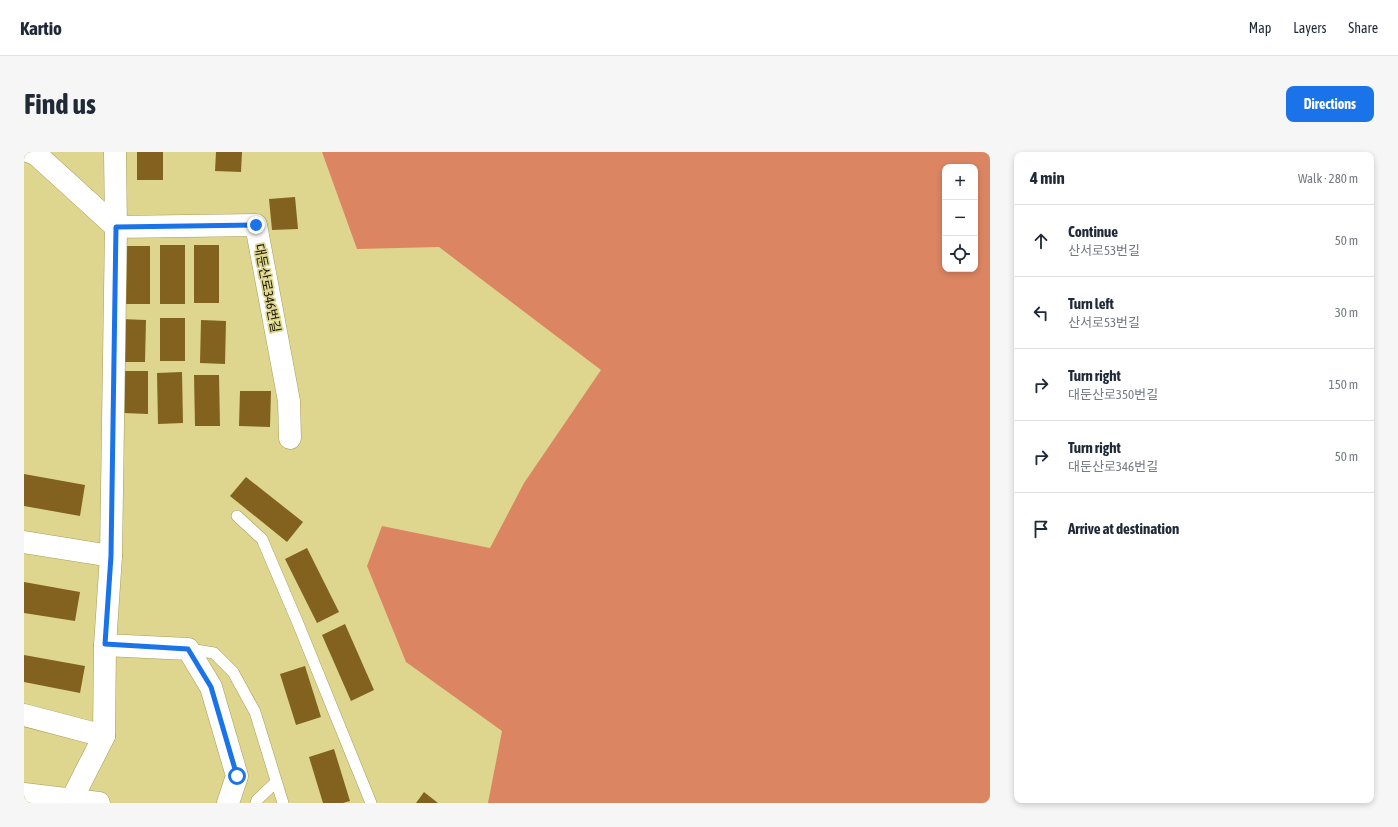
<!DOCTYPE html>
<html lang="en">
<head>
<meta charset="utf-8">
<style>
  :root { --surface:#fff; --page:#f6f6f7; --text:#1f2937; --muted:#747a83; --line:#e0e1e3; --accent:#1a73e8 }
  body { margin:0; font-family:"Asap Condensed","Noto Sans KR",sans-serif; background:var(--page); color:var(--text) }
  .controls { position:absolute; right:12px; top:12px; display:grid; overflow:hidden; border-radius:8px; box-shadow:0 2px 6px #0003 }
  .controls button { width:36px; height:36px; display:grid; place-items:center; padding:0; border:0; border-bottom:1px solid var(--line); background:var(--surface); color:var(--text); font:20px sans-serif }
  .stop { position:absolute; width:12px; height:12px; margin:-9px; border:3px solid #1a73e8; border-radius:50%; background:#fff }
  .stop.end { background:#1a73e8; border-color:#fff; box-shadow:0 1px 4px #0008 }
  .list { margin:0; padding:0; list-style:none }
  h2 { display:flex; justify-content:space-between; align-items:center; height:52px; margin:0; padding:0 16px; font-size:17px }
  h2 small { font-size:13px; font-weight:400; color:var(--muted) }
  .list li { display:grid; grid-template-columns:26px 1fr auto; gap:12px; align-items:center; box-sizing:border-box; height:72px; padding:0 16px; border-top:1px solid var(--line) }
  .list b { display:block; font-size:15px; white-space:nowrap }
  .list p { margin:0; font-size:13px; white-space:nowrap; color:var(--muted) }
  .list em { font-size:13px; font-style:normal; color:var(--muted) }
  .icon { flex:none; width:22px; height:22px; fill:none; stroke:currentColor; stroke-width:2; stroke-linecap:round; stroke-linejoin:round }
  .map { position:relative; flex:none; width:966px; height:651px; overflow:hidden; border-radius:8px }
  header { display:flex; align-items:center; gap:24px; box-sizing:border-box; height:56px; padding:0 20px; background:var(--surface); border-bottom:1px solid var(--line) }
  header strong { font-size:19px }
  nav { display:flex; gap:22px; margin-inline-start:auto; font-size:14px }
  .intro { display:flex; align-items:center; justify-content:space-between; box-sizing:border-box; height:96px; padding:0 24px }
  h1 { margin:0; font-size:28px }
  .button { padding:10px 18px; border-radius:8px; background:var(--accent); color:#fff; font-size:14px; font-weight:700 }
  main { display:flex; gap:24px; padding:0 24px }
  aside { flex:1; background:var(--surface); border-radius:8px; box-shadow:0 2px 6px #0003 }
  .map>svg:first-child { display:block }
  .forest { fill:#dc8562; fill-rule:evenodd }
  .building { fill:#82621e }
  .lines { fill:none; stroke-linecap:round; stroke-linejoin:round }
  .service-casing { stroke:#a69d57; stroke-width:12 }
  .minor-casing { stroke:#a69d57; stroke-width:23 }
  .service { stroke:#fff; stroke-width:11 }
  .minor { stroke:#fff; stroke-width:22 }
  .route { stroke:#1a73e8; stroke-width:5 }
  .labels { text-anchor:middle; stroke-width:3.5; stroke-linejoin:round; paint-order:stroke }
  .street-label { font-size:13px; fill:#171400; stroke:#ded68e }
</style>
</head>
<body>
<header>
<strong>Kartio</strong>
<nav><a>Map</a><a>Layers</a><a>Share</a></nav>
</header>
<div class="intro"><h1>Find us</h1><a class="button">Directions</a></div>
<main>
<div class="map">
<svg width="966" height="651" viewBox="0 0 966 651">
  <rect width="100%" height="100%" fill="#ded68e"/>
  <path class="forest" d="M 298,0 L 966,0 L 966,651 L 464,651 L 478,579 L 382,510 L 343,414 L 358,374 L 466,396 L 500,331 L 577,218 L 415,95 L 333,97 ZM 921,15 L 951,15 L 951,117 L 921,117 Z"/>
  <g class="building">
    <rect x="113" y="0" width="26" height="28"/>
    <polygon points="192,0 218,0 217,20 191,19"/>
    <polygon points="271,45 274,77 248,78 245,47"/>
    <rect x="136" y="93" width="25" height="59"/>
    <rect x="170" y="93" width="25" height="58"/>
    <rect x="101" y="94" width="25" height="58"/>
    <rect x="136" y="166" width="25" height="43"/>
    <polygon points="97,167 122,168 121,210 96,210"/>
    <polygon points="177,168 202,169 201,212 176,211"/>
    <polygon points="99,219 124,219 124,262 99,261"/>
    <polygon points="158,220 159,271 134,272 133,221"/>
    <polygon points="170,223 195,223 196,274 171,274"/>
    <polygon points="216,239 247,239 246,275 215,274"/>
    <polygon points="0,322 61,333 56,364 0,354"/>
    <polygon points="222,325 279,370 263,390 206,344"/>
    <polygon points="283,396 315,460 293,471 261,407"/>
    <polygon points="0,430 56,440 51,469 0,461"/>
    <polygon points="321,472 350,538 327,549 298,483"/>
    <polygon points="0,503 61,514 56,541 0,530"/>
    <polygon points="281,514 297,565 272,573 256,522"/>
    <polygon points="310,597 326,649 319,651 299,651 285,605"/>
    <polygon points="400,640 414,651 392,651"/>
  </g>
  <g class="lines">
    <g class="service-casing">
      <g id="service">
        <polyline points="213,364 238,387 273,469 347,651"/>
        <polyline points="165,497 190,501 209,520 231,560 259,651"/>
        <polyline points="232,651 233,648 252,630"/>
      </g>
    </g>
    <g class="minor-casing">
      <g id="minor">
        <polyline points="6,0 13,3 92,75 232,73 265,249 266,286"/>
        <polyline points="0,390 87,404"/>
        <polyline points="81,493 164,497 187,535 213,624 204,651"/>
        <polyline points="0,563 80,584"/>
        <polyline points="0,642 75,651"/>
        <polyline points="46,651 80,584 81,493 87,404 92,75 91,0"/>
      </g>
    </g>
    <use href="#service" class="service"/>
    <use href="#minor" class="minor"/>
  </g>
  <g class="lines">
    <polyline class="route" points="213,624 187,535 164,497 81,492 87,404 92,75 232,73"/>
  </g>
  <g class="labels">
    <g class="street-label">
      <text transform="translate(244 136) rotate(79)" y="5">대둔산로346번길</text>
    </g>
  </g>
</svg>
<div class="controls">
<button>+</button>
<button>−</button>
<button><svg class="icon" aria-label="locate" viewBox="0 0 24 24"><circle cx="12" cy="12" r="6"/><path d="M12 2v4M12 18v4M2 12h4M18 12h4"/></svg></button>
</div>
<div class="stop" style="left:213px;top:624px"></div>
<div class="stop end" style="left:232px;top:73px"></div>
</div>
<aside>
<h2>4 min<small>Walk · 280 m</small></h2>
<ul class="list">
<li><svg class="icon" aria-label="ahead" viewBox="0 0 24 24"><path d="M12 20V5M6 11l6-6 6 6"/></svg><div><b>Continue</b><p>산서로53번길</p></div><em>50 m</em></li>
<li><svg class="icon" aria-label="left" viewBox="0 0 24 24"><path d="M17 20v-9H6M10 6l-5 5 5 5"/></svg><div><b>Turn left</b><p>산서로53번길</p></div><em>30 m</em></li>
<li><svg class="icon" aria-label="right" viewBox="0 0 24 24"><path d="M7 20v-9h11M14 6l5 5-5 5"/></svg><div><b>Turn right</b><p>대둔산로350번길</p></div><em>150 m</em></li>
<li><svg class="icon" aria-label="right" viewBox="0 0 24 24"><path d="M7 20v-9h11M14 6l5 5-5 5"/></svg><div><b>Turn right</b><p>대둔산로346번길</p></div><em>50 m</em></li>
<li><svg class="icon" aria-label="arrive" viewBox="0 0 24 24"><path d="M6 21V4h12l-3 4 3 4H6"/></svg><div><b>Arrive at destination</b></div></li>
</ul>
</aside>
</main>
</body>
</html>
